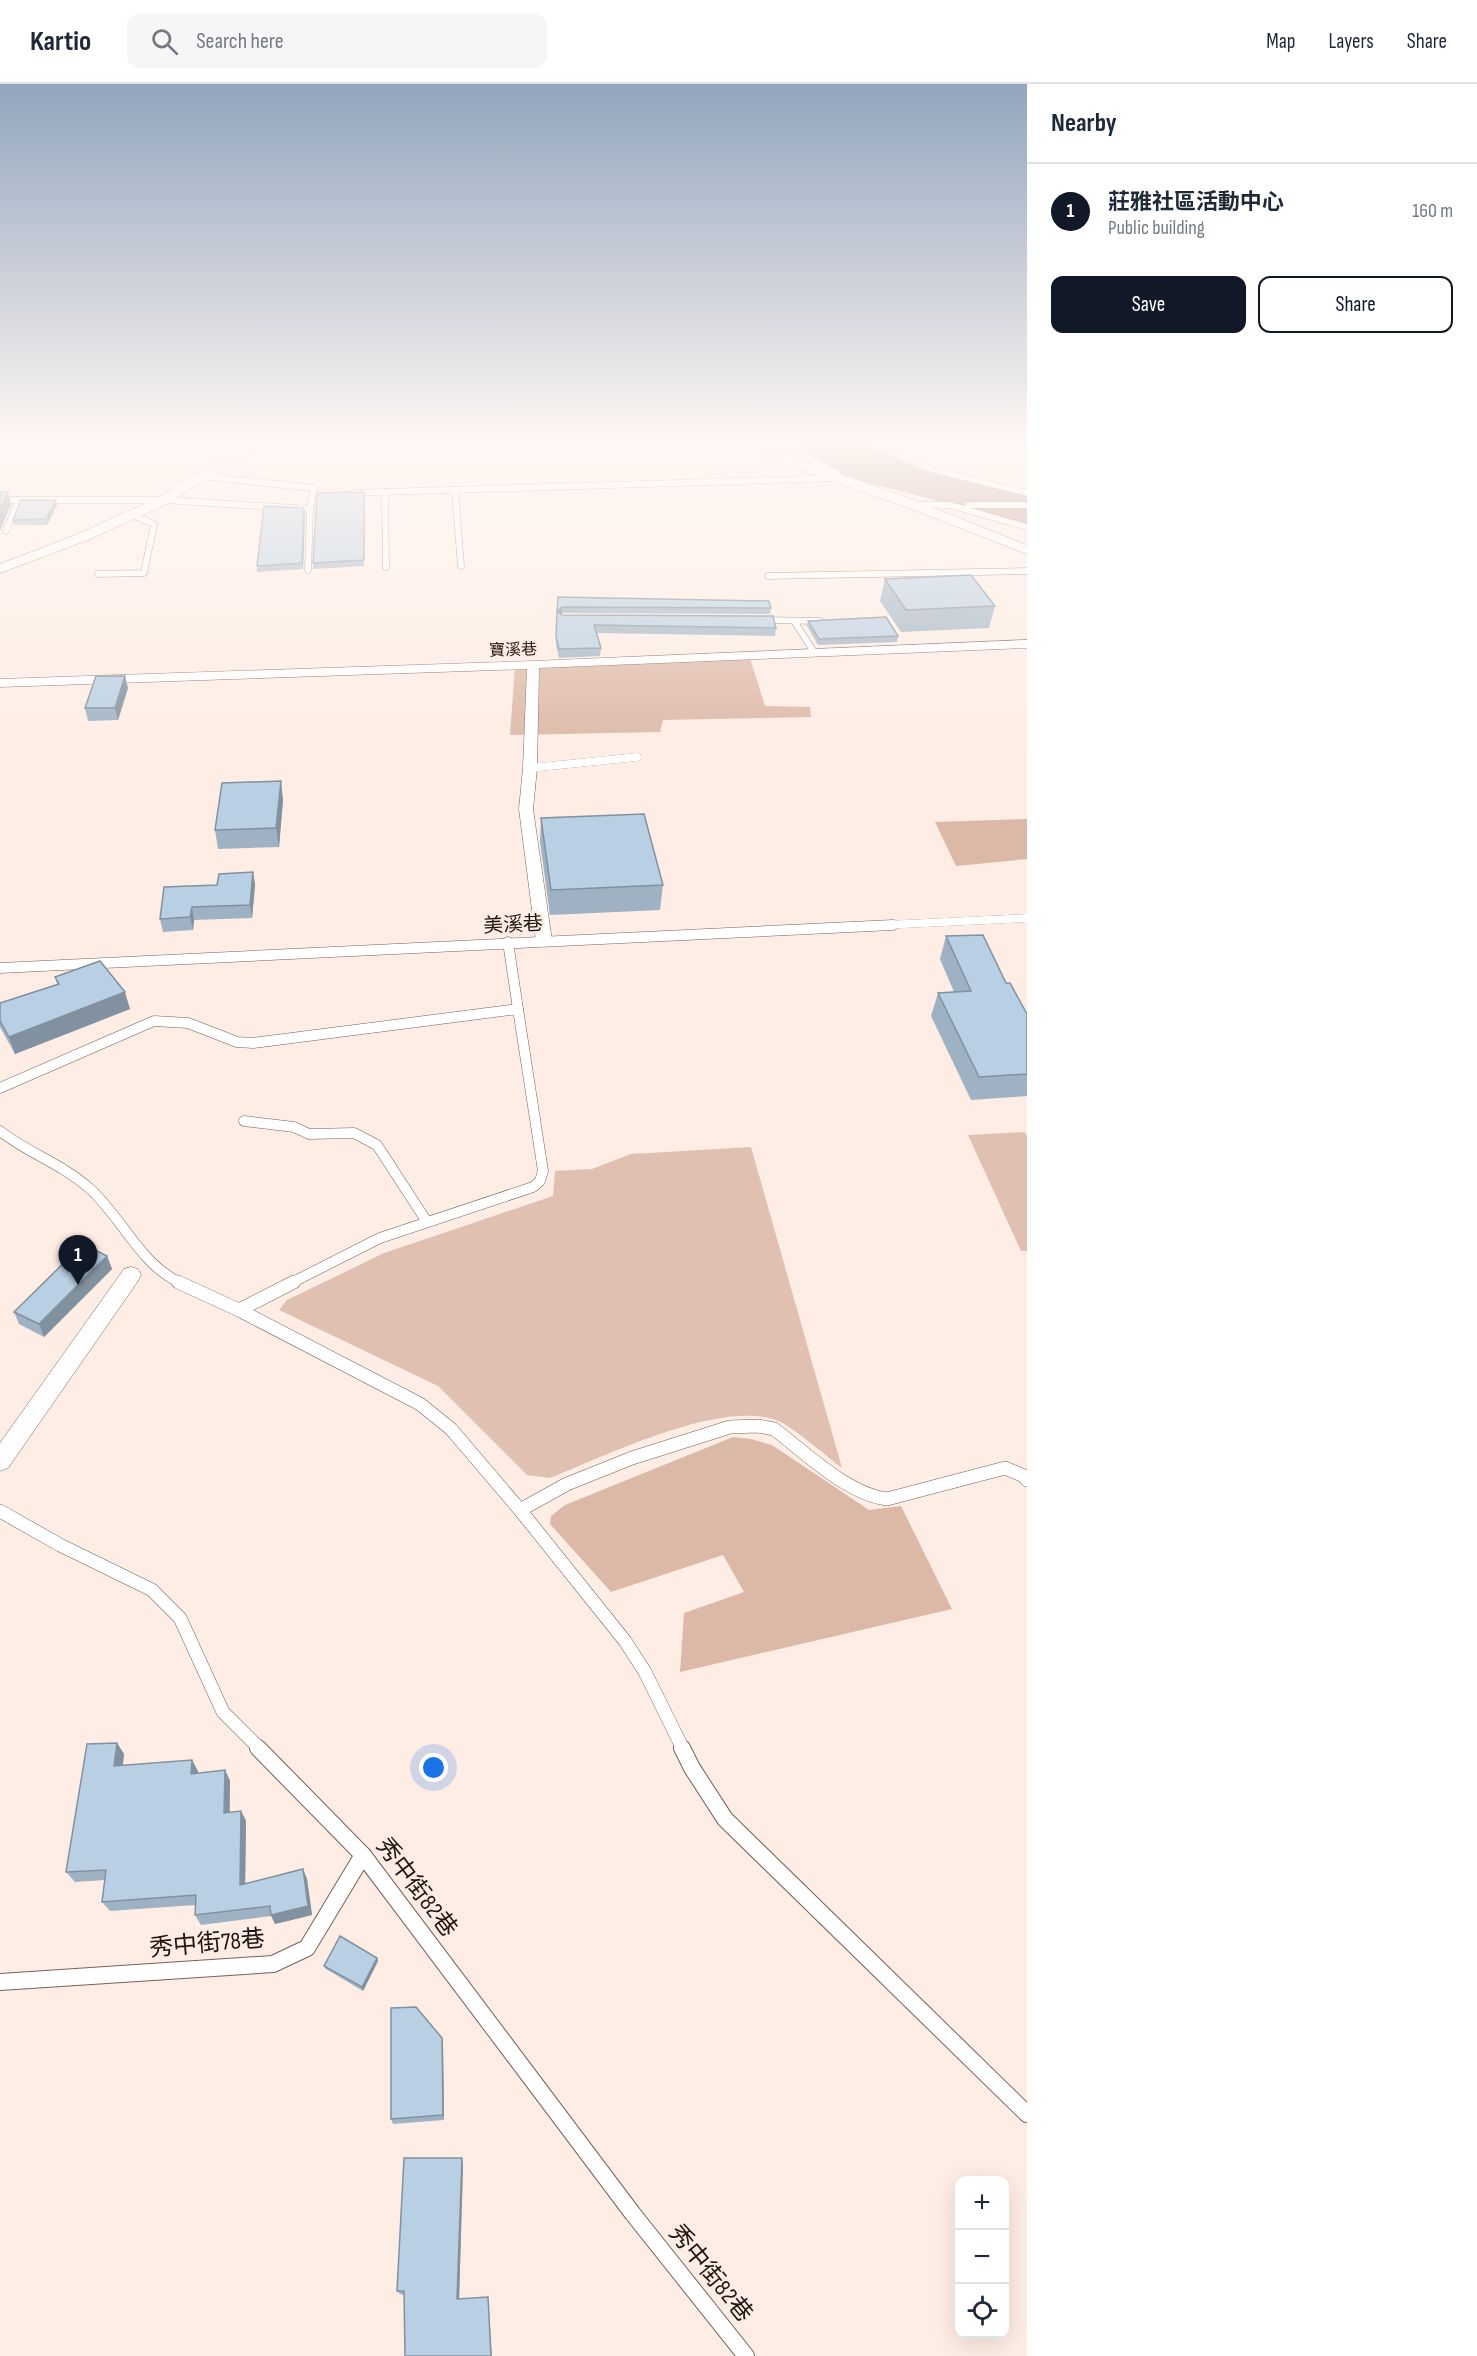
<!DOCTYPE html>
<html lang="en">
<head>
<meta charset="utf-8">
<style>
  :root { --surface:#fff; --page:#f6f6f7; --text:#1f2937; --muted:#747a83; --line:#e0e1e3; --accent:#111827 }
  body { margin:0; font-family:"Sofia Sans Condensed","Noto Sans TC",sans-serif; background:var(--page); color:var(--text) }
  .controls { position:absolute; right:18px; bottom:18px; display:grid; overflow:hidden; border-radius:12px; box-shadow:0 6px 24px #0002 }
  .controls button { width:54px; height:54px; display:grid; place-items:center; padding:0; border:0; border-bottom:2px solid var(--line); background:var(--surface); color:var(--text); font:30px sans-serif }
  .you { position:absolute; left:434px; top:1684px; width:21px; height:21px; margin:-15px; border:4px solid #fff; border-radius:50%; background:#1a73e8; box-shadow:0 0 0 9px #1a73e833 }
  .badge { display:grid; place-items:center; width:39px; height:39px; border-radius:50%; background:var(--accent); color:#fff; font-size:20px; font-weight:700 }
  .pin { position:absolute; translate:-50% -50px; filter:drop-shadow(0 2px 3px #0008) }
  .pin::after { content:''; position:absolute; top:32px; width:21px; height:18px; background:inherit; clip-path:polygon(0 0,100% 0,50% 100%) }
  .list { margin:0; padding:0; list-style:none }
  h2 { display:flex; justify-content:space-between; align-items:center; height:78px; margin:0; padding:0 24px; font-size:26px }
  h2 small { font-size:20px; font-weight:400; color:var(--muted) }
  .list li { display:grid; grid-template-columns:39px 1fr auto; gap:18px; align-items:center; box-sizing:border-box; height:96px; padding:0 24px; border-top:2px solid var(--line) }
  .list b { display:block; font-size:22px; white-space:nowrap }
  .list p { margin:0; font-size:20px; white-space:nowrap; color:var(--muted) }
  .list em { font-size:20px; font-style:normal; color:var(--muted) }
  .actions { display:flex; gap:12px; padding:18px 24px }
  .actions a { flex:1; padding:14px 0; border:2px solid var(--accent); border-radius:12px; text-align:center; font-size:21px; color:var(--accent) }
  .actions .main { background:var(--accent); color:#fff }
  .icon { flex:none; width:33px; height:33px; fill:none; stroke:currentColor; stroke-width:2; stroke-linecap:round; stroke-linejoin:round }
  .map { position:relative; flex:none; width:1027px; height:2272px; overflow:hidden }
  header { display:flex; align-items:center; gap:36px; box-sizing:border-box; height:84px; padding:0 30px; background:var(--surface); border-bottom:2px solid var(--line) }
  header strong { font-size:28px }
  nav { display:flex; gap:33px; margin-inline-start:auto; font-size:21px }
  .search { width:420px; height:54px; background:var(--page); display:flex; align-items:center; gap:15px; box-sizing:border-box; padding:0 21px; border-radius:12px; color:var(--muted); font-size:22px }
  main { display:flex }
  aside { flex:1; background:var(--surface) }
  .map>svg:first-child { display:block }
  .green { fill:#e0c1b1 }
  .forest { fill:#dcb9a7 }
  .water { fill:#af8e7d }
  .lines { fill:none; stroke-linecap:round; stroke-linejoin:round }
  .service-far4-casing { stroke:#796155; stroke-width:7 }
  .service-far3-casing { stroke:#796155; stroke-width:8 }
  .service-far2-casing { stroke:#796155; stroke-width:11 }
  .service-far1-casing { stroke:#796155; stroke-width:14 }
  .service-casing { stroke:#796155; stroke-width:18 }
  .minor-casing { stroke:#796155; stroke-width:1 }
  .tertiary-casing { stroke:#796155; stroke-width:1 }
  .service-far4 { stroke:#fff; stroke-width:6 }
  .service-far3 { stroke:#fff; stroke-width:8 }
  .service-far2 { stroke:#fff; stroke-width:10 }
  .service-far1 { stroke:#fff; stroke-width:13 }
  .service { stroke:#fff; stroke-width:16 }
  .minor { fill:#fff; fill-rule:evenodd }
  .tertiary { fill:#fff; fill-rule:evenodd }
  .wall { fill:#9fb2c3 }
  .shaded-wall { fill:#82919f }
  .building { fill:#b9cfe3; stroke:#82919f; stroke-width:1.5 }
  .labels { text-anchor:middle; stroke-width:5; stroke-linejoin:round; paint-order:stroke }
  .far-street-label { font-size:16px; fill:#1f1611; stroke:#feede4 }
  .street-label { font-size:20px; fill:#1f1611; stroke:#feede4 }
  .near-street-label { font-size:24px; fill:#1f1611; stroke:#feede4 }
</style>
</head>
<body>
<header>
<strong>Kartio</strong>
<div class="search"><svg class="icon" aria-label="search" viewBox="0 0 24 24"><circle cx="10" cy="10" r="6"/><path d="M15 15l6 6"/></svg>Search here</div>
<nav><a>Map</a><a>Layers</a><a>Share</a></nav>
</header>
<main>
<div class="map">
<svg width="1027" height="2272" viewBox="0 0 1027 2272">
  <rect width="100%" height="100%" fill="#feede4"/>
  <g class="green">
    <polygon points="1025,1048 1027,1052 1027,1167 1021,1167 968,1051"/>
    <path d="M 751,1063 L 842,1384 C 827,1373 790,1340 776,1336 C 718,1316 606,1372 550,1394 L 527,1391 L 438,1302 L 279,1226 L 287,1216 L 384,1169 L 553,1112 L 555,1087 L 592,1085 L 631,1070 Z"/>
  </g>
  <g class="forest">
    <polygon points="749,571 765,622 810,623 811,633 663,636 660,648 510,651 515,581"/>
    <polygon points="1027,735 1027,775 956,782 935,738"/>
    <polygon points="733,1353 751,1355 772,1361 869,1426 901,1422 952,1525 680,1588 684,1529 744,1508 723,1471 611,1508 550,1440 551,1432 565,1421"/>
  </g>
  <polygon class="water" points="781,357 860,357 923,386 1027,409 1027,440 835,390 787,363"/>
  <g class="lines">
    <g class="service-far4-casing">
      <g id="service-far4">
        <polyline points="201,392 314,404 310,425 308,486"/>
        <polyline points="455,406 461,482"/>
        <polyline points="385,408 386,483"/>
        <polyline points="352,409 837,394"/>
        <polyline points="0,416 164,416 310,425"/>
        <polyline points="6,447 19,416"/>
        <polyline points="98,490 144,489 154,440 132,431"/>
        <polyline points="768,492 1027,487"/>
        <polyline points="761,536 820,537"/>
        <polyline points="794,537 814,568"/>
      </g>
    </g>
    <g class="service-far3-casing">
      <g id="service-far3">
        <polyline points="530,684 637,673"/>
        <polyline points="863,842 1027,834"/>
      </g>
    </g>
    <g class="service-far2-casing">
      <g id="service-far2">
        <polyline points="508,858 518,925"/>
        <polyline points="0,884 893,841"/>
        <polyline points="0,1004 154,937 188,939 237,958 253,959 518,925 543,1087 540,1097 533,1103 380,1154 291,1199"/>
        <polyline points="244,1037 294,1043 309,1050 354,1049 377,1061 427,1138"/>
        <path d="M 0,1047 C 28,1069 62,1080 89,1104 C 122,1133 140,1181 181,1199"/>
      </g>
    </g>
    <g class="service-far1-casing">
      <g id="service-far1">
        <polyline points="178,1198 239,1226 420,1320 451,1345 520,1426 625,1557 645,1588 683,1665"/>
        <polyline points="239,1226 294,1198"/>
        <path d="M 520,1426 L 567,1400 L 632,1374 L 730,1343 L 758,1342 L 774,1345 C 806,1369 847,1410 887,1415 L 1005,1384 L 1024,1392 L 1027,1396"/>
        <polyline points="0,1427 60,1461 152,1506 180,1534 223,1628 260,1665"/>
      </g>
    </g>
    <g class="service-casing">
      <g id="service">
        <polyline points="258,1664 363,1771 633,2130 746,2272"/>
        <polyline points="682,1664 692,1684 725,1735 1027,2030"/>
        <polyline points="0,1898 273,1880 307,1864 363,1771"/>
      </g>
    </g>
    <g class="minor-casing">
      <g id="minor">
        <polygon points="783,357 792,357 809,371 841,388 835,393 829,393 829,388 803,375"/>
        <polygon points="866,357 878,357 936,384 1027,406 1027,412 930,388"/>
        <polygon points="914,418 949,418 965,422 965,419 969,418 1027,418 1027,424 971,424 1027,440 1027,446 949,424 910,423 909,421"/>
        <polygon points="1027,556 1027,564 539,584 537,684 533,725 552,857 544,862 536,857 519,725 523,684 527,585 0,603 0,595 533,577"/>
        <polygon points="131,1183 138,1185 141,1191 138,1197 8,1384 0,1387 0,1359 124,1185"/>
      </g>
    </g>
    <g class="tertiary-casing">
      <g id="tertiary">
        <polygon points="259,357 274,357 205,395 169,419 88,456 0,489 0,480 78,450 159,413 197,389"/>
        <polygon points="733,357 749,357 919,418 1027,461 1027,470 909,424 782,379"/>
      </g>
    </g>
    <use href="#service-far4" class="service-far4"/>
    <use href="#service-far3" class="service-far3"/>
    <use href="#service-far2" class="service-far2"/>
    <use href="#service-far1" class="service-far1"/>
    <use href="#service" class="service"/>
    <use href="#minor" class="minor"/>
    <use href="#tertiary" class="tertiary"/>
  </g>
  <g class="wall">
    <polygon points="364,408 364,482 313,485 313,479"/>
    <polygon points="57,421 47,441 14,441 13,436"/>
    <polygon points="305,430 303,485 257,488 257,482"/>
    <polygon points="885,495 995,522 989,544 901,548 880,517"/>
    <polygon points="558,513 771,524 770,530 562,529 561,530 562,531 776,544 775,552 597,549 601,564 600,572 559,574 556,561"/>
    <polygon points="808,537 898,552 897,558 818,561 807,542"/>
    <polygon points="128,604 118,636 88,637 85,624"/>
    <polygon points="283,716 279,763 218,765 215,746"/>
    <polygon points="541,734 663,801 660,826 550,831 540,758"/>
    <polygon points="253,788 255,801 252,834 194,836 193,846 163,848 160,835 217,801"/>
    <polygon points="946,852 1006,899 1027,930 1027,1012 971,1016 931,932 938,909 954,908 940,875"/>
    <polygon points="55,893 130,925 15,970 0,943 0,919 57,900"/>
    <polygon points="107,1172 112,1185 44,1253 19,1240 14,1228"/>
    <polygon points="117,1659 124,1670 123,1681 198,1687 198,1689 225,1686 230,1697 230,1728 241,1727 246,1737 245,1800 307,1795 312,1831 275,1840 271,1832 201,1841 195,1831 195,1821 110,1827 102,1818 105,1796 75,1798 66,1788"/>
    <polygon points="377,1874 378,1877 363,1907 326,1885 324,1882"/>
    <polygon points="442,1954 443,1960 444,2036 393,2040 391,2035"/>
    <polygon points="462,2074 463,2081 459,2215 488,2213 492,2272 404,2211 400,2210 397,2207"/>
  </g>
  <g class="shaded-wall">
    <polygon points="8,408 11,421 0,447 0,425"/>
    <polygon points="56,416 57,421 47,441 46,435"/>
    <polygon points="304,424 305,430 303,485 302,479"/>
    <polygon points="562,523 562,529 557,532 557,527"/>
    <polygon points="125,592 128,604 118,636 115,624"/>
    <polygon points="281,697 283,716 279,763 276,744"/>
    <polygon points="253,788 255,801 252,834 250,821"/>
    <polygon points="192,823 194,836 193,846 190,833"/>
    <polygon points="125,908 130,925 15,970 9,953"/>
    <polygon points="107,1172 112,1185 44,1253 39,1240"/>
    <polygon points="117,1659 124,1670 121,1693 114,1682"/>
    <polygon points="192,1676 198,1687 197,1701 191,1690"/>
    <polygon points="225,1686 230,1697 229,1740 224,1729"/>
    <polygon points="241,1727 246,1737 245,1811 240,1801"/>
    <polygon points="303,1785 307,1795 312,1831 275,1840 271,1831"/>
    <polygon points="377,1874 378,1877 363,1907 362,1903"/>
    <polygon points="442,1954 443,1960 444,2036 443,2031"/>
    <polygon points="462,2074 463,2081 459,2218 457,2215"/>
  </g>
  <g class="building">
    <polygon points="0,408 8,408 0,425"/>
    <polygon points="364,408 364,476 313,479 317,409"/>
    <polygon points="21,416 56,416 46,435 13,436"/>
    <polygon points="264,422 304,424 302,479 257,482"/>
    <polygon points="971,491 995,522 906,526 885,495"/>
    <polygon points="558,513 769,517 771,524 562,523 557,527"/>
    <polygon points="557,527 562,531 773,532 776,544 594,541 601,564 559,565 556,553"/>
    <polygon points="886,533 898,552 819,555 808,537"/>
    <polygon points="96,592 125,592 115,624 85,624"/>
    <polygon points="281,697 276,744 215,746 222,699"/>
    <polygon points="644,730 663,801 551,806 541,734"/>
    <polygon points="253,788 250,821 192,823 190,833 160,835 164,803 217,801 219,790"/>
    <polygon points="983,851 1006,899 1010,899 1027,930 1027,990 979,993 938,909 971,907 946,852"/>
    <polygon points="100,877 125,908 9,953 0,937 0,919 59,900 55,893"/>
    <polygon points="83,1160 107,1172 39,1240 14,1228"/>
    <polygon points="117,1659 114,1682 192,1676 191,1690 225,1686 224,1729 241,1727 240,1801 303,1785 308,1822 271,1831 270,1822 195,1831 196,1811 102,1818 106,1786 66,1788 87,1660"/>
    <polygon points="340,1852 377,1874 362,1903 324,1882"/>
    <polygon points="416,1923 442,1954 443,2031 391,2035 391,1924"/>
    <polygon points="404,2074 462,2074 457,2215 488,2213 491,2272 405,2272 404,2207 397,2207"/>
  </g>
  <linearGradient id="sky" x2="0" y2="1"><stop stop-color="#91a5bd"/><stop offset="0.53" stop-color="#fff7f3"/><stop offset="1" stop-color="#fff7f3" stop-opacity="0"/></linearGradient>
  <rect width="1027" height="675" fill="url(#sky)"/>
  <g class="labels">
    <g class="far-street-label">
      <text transform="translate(513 565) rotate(-2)" y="6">寶溪巷</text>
    </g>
    <g class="street-label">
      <text transform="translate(513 840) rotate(-3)" y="7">美溪巷</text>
    </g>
    <g class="near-street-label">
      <text transform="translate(417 1803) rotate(53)" y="8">秀中街82巷</text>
      <text transform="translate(207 1859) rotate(-5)" y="8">秀中街78巷</text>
      <text transform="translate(711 2189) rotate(51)" y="8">秀中街82巷</text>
    </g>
  </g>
</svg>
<div class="controls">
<button>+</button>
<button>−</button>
<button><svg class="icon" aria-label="locate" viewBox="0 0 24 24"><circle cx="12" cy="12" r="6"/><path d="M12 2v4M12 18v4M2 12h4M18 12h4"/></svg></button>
</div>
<div class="you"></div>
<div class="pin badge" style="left:78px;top:1201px">1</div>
</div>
<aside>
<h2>Nearby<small></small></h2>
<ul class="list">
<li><span class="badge">1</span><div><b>莊雅社區活動中心</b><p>Public building</p></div><em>160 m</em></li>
</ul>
<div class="actions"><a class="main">Save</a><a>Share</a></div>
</aside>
</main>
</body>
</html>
